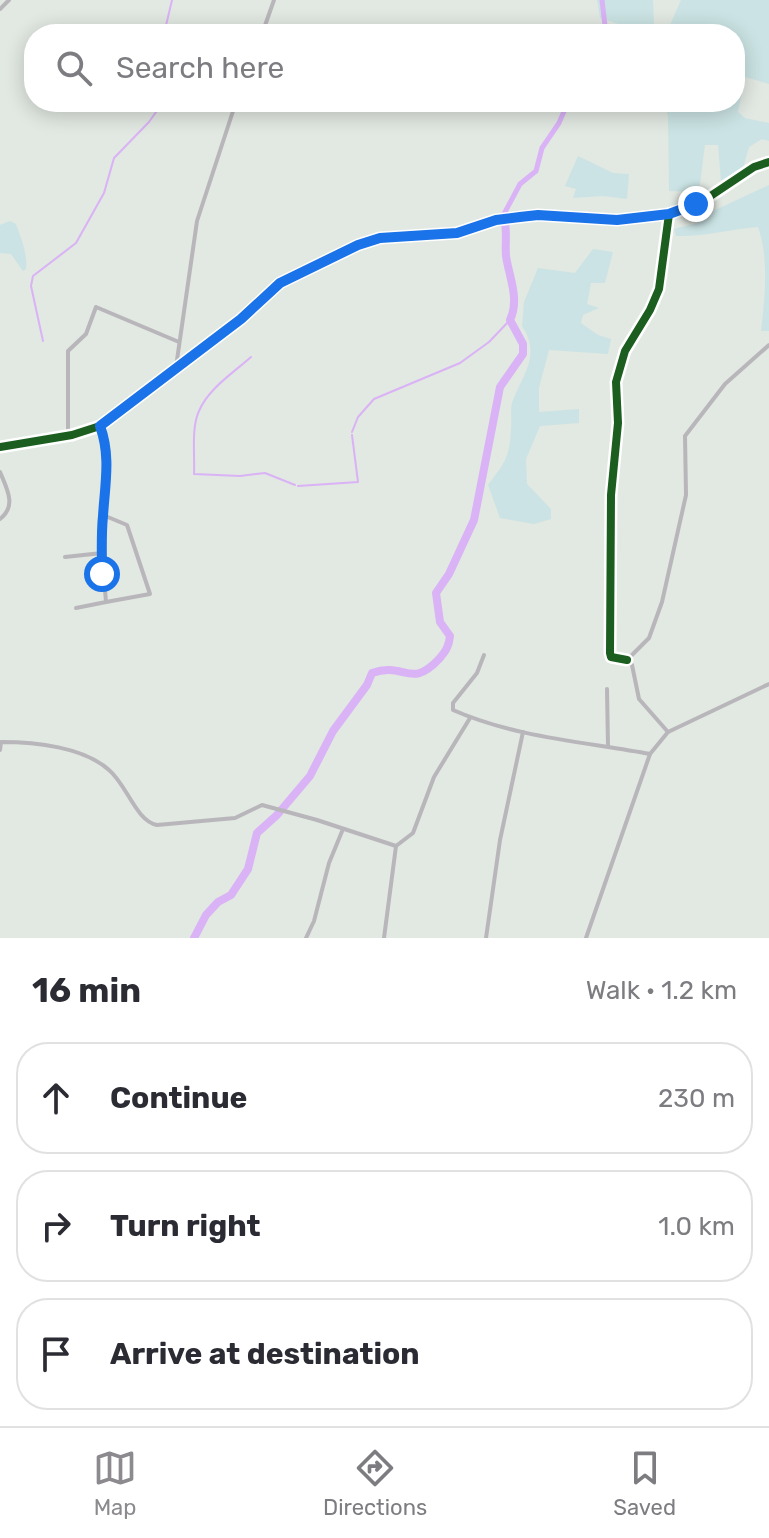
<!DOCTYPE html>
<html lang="en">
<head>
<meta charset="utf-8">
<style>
  :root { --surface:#fff; --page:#f2f2f3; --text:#2b2b33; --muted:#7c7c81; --line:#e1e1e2; --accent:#8c8a8e }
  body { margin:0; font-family:Rubik,sans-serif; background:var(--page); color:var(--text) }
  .stop { position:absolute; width:24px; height:24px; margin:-18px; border:6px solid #1a73e8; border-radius:50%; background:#fff }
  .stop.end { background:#1a73e8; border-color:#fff; box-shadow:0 2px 8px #0008 }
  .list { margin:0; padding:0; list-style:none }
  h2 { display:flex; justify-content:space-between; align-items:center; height:104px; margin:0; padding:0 32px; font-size:34px }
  h2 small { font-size:26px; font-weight:400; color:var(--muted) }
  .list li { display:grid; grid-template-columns:52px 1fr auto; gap:24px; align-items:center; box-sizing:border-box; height:112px; margin:0 16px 16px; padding:0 16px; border:2px solid var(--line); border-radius:32px }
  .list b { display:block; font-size:30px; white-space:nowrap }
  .list em { font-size:26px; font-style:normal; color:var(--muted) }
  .icon { flex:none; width:44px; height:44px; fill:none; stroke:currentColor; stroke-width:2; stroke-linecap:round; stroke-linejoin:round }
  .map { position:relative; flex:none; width:769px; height:938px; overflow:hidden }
  .search { position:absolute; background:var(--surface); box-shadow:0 4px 20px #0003; left:24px; right:24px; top:24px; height:88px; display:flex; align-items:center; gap:20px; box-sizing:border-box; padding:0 28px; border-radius:32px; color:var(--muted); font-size:30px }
  .sheet { height:488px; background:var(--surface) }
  nav { display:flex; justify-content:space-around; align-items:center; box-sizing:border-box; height:112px; border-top:2px solid var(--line); background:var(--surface); font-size:22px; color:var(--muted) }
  nav a { display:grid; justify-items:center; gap:4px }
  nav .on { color:var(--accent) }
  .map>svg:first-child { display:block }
  .green { fill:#cbe3e4 }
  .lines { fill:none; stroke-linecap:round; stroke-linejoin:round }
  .stream { stroke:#dab2f6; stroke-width:2 }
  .canal { stroke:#dab2f6; stroke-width:5 }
  .river { stroke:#dab2f6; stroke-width:8 }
  .minor { stroke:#b8b6ba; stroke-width:4 }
  .cycleway-casing { stroke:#fff; stroke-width:13 }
  .cycleway { stroke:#1b5e20; stroke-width:8 }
  .route { stroke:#1a73e8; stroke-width:10 }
</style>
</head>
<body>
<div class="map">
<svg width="769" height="938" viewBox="0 0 769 938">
  <rect width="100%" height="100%" fill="#e2e8e2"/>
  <g class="green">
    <polygon points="597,0 653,0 654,24 649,34 600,18"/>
    <polygon points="681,0 769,0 769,84 735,74 735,34 666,34"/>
    <polygon points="735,91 742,92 738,112 745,118 769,123 769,141 762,139 749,147 743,168 721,181 718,145 705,145 699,192 669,191 668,116 664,102 735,102"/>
    <polygon points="578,156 613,173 629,174 627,199 603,196 573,198 576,189 565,186"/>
    <path d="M 769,185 L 769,331 L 761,331 C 765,299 769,257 758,227 C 730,229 704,237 676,236 L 674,229 L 697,223 L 711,212 Z"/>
    <path d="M 10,221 L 16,224 C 21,238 28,255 26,269 L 23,271 L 11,254 L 0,253 L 0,225 Z"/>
    <path d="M 593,249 L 613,252 L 605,283 L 591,283 L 587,304 L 599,308 L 583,315 L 581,323 L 598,335 L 611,339 L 608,354 L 549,350 L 539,388 L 539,412 L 579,409 L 579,423 L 540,426 L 526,459 L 527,484 L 551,509 L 551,519 L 534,524 L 500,518 L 488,485 C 505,463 510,457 511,428 C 512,420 510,410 512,403 C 522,375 542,356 522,326 L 524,302 L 538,268 L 575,273 Z"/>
  </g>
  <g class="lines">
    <g class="stream">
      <polyline points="164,34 172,0"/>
      <polyline points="43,341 31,286 33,276 76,243 104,193 114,158 149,122 163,102"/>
      <path d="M 251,357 C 233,373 208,389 199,411 C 191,428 195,455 194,474 L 240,476 L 265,473 L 295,485"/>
      <polyline points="352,432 358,417 374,399 460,363 489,342 510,320"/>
      <polyline points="298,486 358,482 352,435"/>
    </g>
    <g class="canal">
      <polyline points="602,0 606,34"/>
      <polyline points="504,214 520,184 536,171 542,148 559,123 568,102"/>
    </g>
    <path class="river" d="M 194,938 L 206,915 L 218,902 L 231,895 L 248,869 L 257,833 L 277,815 L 310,776 L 333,731 L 367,685 L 372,673 C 405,661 410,690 439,659 C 446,651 449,646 450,636 L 440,622 L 436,593 L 449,574 L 474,520 L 500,387 L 523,354 L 523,344 L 510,320 C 520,299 509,277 506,256 C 505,245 507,234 505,223"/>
    <g class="minor">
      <polyline points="0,9 9,0"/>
      <polyline points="262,34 274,0"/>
      <polyline points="176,367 197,221 236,102"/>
      <polyline points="68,436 68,351 86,334 96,307 179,342"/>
      <polyline points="0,447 72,435 100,426 241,319 280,283 358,245 380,238 457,233 496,220 538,215 617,220 669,214 700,203 754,167 769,162"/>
      <path d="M 0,472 C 7,489 17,506 0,519"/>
      <polyline points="103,515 127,525 150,594 106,602"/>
      <path d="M 65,557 L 102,553 C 103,512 114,464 100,426"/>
      <polyline points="76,608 106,602 102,553"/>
      <path d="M 484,655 L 477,673 L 453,703 L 453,710 C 514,737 585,742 650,754 L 586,938"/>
      <polyline points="627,660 611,657 610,653 611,495 618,423 616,382 625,351 650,310 659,289 669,214"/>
      <polyline points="627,660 649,638 662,602 686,495 685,436 725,384 769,345"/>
      <polyline points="627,660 632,665 639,699 668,732"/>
      <polyline points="607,689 608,746"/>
      <path d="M 0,750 L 1,742 C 35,742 84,747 109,770 C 127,785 136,821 157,825 L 235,818 L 262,805 L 317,820 L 396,846"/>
      <polyline points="650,754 668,732 769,684"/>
      <polyline points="306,938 314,921 329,863 343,829"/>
      <polyline points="384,938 396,846 413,833 434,777 470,718"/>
      <polyline points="486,938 500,840 523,732"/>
    </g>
    <g class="cycleway-casing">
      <g id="cycleway">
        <polyline points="0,447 72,435 100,426 241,319 280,283 358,245 380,238 457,233 496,220 538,215 617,220 669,214 700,203 754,167 769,162"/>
        <polyline points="627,660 611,657 610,653 611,495 618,423 616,382 625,351 650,310 659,289 669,214"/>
      </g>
    </g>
    <use href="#cycleway" class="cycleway"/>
  </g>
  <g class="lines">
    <path class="route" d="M 102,574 C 102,555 101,535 103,516 C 105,484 111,456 100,426 L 241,319 L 280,283 L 358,245 L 380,238 L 457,233 L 496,220 L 520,217 L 538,215 L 617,220 L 669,214 L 696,204"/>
  </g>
</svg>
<div class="stop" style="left:102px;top:574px"></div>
<div class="stop end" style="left:696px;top:204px"></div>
<div class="search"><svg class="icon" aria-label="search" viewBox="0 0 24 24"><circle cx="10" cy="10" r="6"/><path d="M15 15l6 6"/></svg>Search here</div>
</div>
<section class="sheet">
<h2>16 min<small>Walk · 1.2 km</small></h2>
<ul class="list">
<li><svg class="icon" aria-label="ahead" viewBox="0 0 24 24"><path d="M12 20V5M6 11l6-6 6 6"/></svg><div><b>Continue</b></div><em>230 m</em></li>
<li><svg class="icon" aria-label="right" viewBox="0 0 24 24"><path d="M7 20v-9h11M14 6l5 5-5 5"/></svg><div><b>Turn right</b></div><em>1.0 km</em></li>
<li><svg class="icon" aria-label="arrive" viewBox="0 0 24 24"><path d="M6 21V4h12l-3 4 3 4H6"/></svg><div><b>Arrive at destination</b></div></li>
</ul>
</section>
<nav>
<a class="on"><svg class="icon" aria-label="map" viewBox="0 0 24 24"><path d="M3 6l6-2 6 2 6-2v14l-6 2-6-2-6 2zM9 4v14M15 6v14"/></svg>Map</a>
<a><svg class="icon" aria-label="directions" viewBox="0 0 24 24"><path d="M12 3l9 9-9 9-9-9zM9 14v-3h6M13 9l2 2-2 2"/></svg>Directions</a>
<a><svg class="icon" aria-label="saved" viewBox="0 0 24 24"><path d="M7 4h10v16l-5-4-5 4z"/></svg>Saved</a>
</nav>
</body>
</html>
